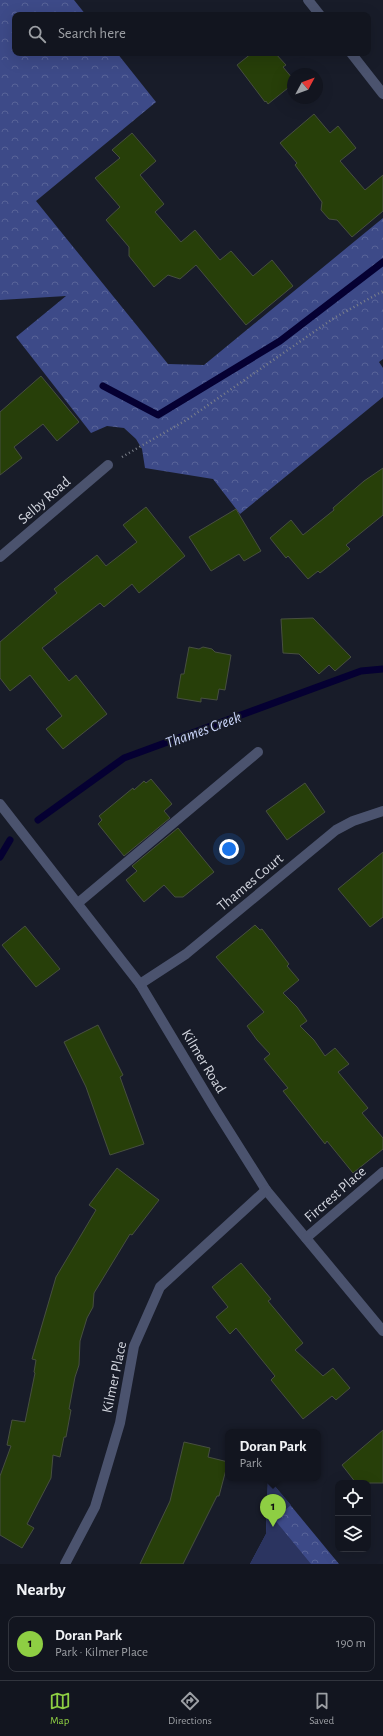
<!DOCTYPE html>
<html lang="en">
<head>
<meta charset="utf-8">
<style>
  :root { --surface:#12151f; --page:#1b1e28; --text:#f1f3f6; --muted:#9c9fa4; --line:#31343d; --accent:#8ece43 }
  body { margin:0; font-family:"Alegreya Sans",sans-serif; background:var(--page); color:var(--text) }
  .controls { position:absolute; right:12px; bottom:12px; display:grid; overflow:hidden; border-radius:8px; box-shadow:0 4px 16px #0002 }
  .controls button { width:36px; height:36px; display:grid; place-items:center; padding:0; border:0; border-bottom:1px solid var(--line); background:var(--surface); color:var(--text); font:20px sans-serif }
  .compass { position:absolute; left:287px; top:68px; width:36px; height:36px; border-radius:50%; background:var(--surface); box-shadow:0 4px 16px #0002; rotate:49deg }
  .you { position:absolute; left:229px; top:849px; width:14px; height:14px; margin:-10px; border:3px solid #fff; border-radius:50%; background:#1a73e8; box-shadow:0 0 0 6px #1a73e833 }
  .badge { display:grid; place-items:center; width:26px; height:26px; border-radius:50%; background:var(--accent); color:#111; font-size:13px; font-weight:700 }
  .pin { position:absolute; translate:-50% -33px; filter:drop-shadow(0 1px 2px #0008) }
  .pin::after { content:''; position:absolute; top:21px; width:14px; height:12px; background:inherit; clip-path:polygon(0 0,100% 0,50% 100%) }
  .popup { position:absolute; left:225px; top:1429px; width:96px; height:52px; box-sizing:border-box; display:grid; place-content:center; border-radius:8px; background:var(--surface); filter:drop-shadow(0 1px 3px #0005); font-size:13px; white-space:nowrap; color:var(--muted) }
  .popup b { font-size:15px; color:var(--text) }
  .popup::after { content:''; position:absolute; left:50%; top:100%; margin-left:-8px; border:8px solid transparent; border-top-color:var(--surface) }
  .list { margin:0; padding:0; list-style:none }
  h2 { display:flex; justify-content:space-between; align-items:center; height:52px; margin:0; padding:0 16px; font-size:17px }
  h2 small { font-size:13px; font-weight:400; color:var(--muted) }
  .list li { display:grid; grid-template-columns:26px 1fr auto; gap:12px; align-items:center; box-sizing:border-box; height:56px; margin:0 8px 8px; padding:0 8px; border:1px solid var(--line); border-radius:8px }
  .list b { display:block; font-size:15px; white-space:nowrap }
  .list p { margin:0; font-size:13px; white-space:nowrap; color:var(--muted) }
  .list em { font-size:13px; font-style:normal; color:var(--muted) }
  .icon { flex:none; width:22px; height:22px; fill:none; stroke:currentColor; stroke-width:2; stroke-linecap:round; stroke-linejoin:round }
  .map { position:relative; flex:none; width:383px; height:1564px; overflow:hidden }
  .search { position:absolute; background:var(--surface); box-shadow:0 4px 16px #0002; left:12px; right:12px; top:12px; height:44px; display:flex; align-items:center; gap:10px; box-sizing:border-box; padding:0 14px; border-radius:8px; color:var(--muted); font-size:15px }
  .sheet { height:116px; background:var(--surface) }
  nav { display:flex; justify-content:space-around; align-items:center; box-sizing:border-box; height:56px; border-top:1px solid var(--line); background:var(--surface); font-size:11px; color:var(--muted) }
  nav a { display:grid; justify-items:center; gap:2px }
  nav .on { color:var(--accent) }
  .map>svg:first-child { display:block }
  .forest { fill:url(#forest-crowns) }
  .park { fill:#2b3460 }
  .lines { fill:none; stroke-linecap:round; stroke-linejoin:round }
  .stream { stroke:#050032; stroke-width:7 }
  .building { fill:#273f09; stroke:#474f40 }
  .path { stroke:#7c808b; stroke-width:2.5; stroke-dasharray:1 3; stroke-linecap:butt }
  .minor { stroke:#4b536e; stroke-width:10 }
  .labels { text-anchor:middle; stroke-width:3.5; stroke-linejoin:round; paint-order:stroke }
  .street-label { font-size:15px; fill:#d2d5de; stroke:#181c29 }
  .water-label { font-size:16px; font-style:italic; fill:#c8d3f8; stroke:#181c29 }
</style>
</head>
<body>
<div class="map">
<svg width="383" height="1564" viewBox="0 0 383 1564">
  <defs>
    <pattern id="forest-crowns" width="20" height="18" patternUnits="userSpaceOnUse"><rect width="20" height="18" fill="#3d4a88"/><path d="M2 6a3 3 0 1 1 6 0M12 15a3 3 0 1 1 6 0" fill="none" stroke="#586398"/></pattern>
  </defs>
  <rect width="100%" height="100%" fill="#181c29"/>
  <g class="forest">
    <polygon points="0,0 74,0 86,15 15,15 15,53 117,53 156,102 36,201 168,364 204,365 383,218 383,359 379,362 383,368 383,397 240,514 213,479 145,468 142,449 136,439 124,428 107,426 91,433 16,337 66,296 0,300"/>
    <polygon points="268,1478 339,1564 250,1564 266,1534"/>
  </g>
  <polygon class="park" points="268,1478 291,1505 274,1519 311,1564 250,1564 266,1534"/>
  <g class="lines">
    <g class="stream">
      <polyline points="103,386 158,415 280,341 383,262"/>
      <polyline points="38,820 124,758 361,671 383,669"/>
      <polyline points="0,857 10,840"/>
    </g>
  </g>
  <g class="building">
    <polygon points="252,53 275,53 286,65 283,67 293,79 293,84 268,104 266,101 265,102 237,65"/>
    <polygon points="314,114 330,133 338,126 356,148 340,161 365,190 383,175 383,211 352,237 337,220 329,219 321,210 322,202 295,165 297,163 280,143"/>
    <polygon points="132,133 156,161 140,175 164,204 155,212 181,242 195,230 220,260 231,251 253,276 272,260 293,286 246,325 196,265 180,279 168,275 154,287 129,256 129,247 106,220 120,207 95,178 120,158 112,150"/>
    <polygon points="41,376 79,422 57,441 43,424 14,447 22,458 0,475 0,412"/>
    <polygon points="383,468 383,515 346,545 350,549 320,573 318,571 308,579 288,556 286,558 270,538 291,520 303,535 334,510 333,508 364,481"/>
    <polygon points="146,507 185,556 139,593 132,584 104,607 100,603 42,648 69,681 76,675 107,714 63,749 46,729 62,716 30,675 10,691 0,678 0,642 57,593 54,589 97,555 106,566 137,542 123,525"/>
    <polygon points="236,509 261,551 244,561 239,554 211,571 189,537"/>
    <polygon points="313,618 351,657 335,671 329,665 319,674 299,654 283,653 281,619"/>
    <polygon points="189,647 199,649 203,647 212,649 215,652 231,655 225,690 219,689 217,700 201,698 201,702 177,698 181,674 184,674"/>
    <polygon points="151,779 172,804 164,811 170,818 124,856 98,824 102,820 99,816 133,788 134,790 144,781 146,783"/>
    <polygon points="305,783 325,812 287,840 266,811"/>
    <polygon points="178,828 214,872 183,897 175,897 164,885 144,902 126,880 137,871 132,866"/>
    <polygon points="383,852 383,917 370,927 338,889"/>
    <polygon points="255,925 260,930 262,929 289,964 287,966 299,980 283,993 297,1007 307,1021 300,1026 314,1040 325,1056 335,1048 349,1064 338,1072 368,1108 362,1113 383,1138 383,1149 353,1173 327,1141 325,1144 283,1091 288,1088 264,1059 270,1054 257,1040 247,1026 264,1012 216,957"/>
    <polygon points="25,926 60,969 36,987 2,945"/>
    <polygon points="98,1025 123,1075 120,1077 144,1144 110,1155 86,1087 64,1042"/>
    <polygon points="117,1168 159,1200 132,1235 130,1234 94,1293 93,1307 87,1318 80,1341 79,1365 75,1377 69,1409 71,1410 66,1437 64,1437 60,1457 53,1455 51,1478 27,1524 34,1528 22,1548 0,1535 0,1476 11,1446 7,1445 12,1420 25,1422 35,1373 34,1372 36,1360 32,1359 56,1277 96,1210 89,1205"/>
    <polygon points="241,1263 271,1299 268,1301 303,1343 295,1350 323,1376 333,1368 350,1388 336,1400 332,1396 303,1419 271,1380 275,1376 236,1328 230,1334 216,1317 228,1307 212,1287"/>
    <polygon points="383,1430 383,1483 356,1483 342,1465"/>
    <polygon points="184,1442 210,1448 208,1457 228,1462 219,1496 217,1496 183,1564 140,1564 170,1501"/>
  </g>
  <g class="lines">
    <polyline class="path" points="122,457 188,419 334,318 383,291"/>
    <g class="minor">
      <polyline points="308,0 320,15"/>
      <polyline points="351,53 383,94"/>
      <polyline points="0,557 108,465"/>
      <polyline points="0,804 140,984 215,1109 266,1190 383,1331"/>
      <polyline points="78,903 258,752"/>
      <polyline points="140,984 186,954 336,830 353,821 383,811"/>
      <polyline points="306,1238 383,1172"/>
      <polyline points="65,1564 95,1507 120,1423 134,1346 160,1287 266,1190"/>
    </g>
  </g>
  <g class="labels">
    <g class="street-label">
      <text transform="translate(44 500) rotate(-41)" y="5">Selby Road</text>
      <text transform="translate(250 882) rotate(-40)" y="5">Thames Court</text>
      <text transform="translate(204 1061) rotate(59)" y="5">Kilmer Road</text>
      <text transform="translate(335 1194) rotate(-41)" y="5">Fircrest Place</text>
      <text transform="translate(114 1377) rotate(-78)" y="5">Kilmer Place</text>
    </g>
    <g class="water-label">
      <text transform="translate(203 729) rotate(-20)" y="6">Thames Creek</text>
    </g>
  </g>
</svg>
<div class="controls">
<button><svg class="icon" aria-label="locate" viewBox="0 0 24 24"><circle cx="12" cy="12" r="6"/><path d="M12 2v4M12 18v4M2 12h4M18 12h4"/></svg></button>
<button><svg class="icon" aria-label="layers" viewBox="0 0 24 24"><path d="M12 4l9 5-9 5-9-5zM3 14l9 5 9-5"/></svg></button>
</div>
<svg class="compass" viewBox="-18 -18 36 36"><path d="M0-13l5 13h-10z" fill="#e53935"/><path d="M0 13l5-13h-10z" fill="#9c9fa4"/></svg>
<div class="you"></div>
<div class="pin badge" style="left:273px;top:1527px">1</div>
<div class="popup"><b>Doran Park</b>Park</div>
<div class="search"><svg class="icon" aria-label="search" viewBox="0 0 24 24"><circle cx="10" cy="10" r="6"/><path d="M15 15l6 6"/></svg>Search here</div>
</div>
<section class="sheet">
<h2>Nearby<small></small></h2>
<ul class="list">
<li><span class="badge">1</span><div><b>Doran Park</b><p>Park · Kilmer Place</p></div><em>190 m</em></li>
</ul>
</section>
<nav>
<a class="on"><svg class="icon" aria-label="map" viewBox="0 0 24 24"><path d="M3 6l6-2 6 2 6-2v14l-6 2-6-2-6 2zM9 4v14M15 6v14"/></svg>Map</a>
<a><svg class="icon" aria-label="directions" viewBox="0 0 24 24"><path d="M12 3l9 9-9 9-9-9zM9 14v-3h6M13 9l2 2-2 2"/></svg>Directions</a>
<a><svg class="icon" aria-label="saved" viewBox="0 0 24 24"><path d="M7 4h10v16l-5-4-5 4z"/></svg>Saved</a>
</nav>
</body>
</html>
